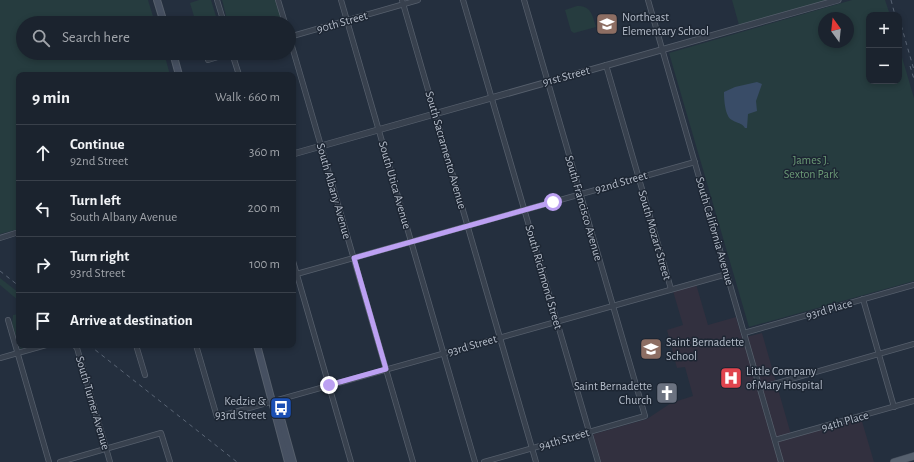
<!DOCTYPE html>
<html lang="en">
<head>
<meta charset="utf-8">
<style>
  :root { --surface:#1b232e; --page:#242b36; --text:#f1f3f6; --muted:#a0a4aa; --line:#39404a }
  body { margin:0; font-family:"Alegreya Sans",sans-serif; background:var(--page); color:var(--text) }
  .controls { position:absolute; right:12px; top:12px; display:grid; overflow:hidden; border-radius:8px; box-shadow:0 2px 6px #0003 }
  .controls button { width:36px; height:36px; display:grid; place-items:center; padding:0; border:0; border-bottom:1px solid var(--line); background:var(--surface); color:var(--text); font:20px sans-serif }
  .compass { position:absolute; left:818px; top:12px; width:36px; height:36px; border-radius:50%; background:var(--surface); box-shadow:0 2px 6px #0003; rotate:345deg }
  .stop { position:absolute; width:12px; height:12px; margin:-9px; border:3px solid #bca0f2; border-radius:50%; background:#fff }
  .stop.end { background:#bca0f2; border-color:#fff; box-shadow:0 1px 4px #0008 }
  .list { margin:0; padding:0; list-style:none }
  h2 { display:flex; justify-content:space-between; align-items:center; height:52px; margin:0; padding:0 16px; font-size:17px }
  h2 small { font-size:13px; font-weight:400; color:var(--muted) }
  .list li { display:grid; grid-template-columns:26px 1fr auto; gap:12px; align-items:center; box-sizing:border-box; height:56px; padding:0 16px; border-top:1px solid var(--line) }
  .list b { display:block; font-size:15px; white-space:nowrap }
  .list p { margin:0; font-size:13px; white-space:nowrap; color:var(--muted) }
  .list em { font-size:13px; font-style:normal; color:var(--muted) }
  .icon { flex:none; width:22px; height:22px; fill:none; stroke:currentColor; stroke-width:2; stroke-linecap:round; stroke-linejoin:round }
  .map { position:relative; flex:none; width:914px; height:462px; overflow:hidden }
  .search { position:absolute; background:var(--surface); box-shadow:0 2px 6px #0003; left:16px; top:16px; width:280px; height:44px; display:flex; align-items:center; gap:10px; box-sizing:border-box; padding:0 14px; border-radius:22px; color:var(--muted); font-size:15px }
  .panel { position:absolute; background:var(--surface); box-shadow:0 2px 6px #0003; left:16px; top:72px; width:280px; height:276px; border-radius:8px }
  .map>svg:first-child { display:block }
  .medical { fill:#32303f }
  .green { fill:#263c3f; fill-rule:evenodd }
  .water { fill:#394c67 }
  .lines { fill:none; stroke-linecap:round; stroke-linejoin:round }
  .minor-casing { stroke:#565f6c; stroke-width:6 }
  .tertiary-casing { stroke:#565f6c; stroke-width:7 }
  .secondary-casing { stroke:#565f6c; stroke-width:8 }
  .primary-casing { stroke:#414a57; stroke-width:8 }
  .minor { stroke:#38414e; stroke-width:4.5 }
  .tertiary { stroke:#38414e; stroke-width:5.5 }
  .secondary { stroke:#465061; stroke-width:6 }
  .primary { stroke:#56606e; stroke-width:7 }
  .rail { stroke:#5a6575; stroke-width:1; stroke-dasharray:4 4; stroke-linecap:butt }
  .route { stroke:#bca0f2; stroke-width:5 }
  .labels { text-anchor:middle; stroke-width:3; stroke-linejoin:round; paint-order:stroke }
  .poi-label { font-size:12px; fill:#b4bcc9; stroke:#1d2633; text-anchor:start }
  .street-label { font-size:12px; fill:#b4bcc9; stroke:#1d2633 }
  .park-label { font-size:12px; fill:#6b9a76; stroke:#1d2633 }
</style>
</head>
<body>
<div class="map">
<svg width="914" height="462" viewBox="0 0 914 462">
  <rect width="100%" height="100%" fill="#242f3e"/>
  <polygon class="medical" points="696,284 708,325 736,317 742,338 762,333 792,438 861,418 874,462 601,462 593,436 594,434 647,419 671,403 693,396 685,367 677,368 667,330 683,325 673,291"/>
  <g class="green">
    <polygon points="0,0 148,0 155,23 23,23 23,53 164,53 170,75 19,75 19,229 0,234"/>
    <polygon points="199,0 211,0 218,23 196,23 190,3"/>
    <polygon points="222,0 276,0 282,23 228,23"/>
    <polygon points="732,0 828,0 739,25"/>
    <path d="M 852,0 L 885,0 L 890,15 L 869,15 L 869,81 L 899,81 L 899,47 L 914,98 L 914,281 L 749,327 L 669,53 ZM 824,18 L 848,18 L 848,42 L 824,42 Z"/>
    <path d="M 577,6 C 591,6 592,14 596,27 L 574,33 L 571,31 L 565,10 Z"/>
    <polygon points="0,278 19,293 19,301 0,285"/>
    <polygon points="19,314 19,345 34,345 20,349 12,324 13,315"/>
  </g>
  <path class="water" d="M 757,82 L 762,84 L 756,101 L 757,111 L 748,114 L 747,128 L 745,128 C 741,122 738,124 732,120 C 725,117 724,99 724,92 L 735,87 Z"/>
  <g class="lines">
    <g class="minor-casing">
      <g id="minor">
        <polyline points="217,0 224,23"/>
        <polyline points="278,0 285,23"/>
        <polyline points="341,0 475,462"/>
        <polyline points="402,0 536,462"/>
        <polyline points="463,0 598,462"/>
        <polyline points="648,0 781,462"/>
        <polyline points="289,36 413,462"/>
        <polyline points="289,37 418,0"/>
        <polyline points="232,53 239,75"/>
        <polyline points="208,60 231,53"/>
        <polyline points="606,65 671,289"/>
        <polyline points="0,238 19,232"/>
        <polyline points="293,261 351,462"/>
        <polyline points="293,275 695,162"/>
        <polyline points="863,299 894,407"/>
        <polyline points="8,320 49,462"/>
        <polyline points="744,333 914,285"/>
        <polyline points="74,345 77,348 110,462"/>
        <polyline points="136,345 145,375"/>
        <polyline points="196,345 217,417 727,274"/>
        <polyline points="0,358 46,345"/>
        <polyline points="760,388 914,344"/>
        <polyline points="775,440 914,401"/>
        <polyline points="60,462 161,433 170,462"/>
        <polyline points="484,462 645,416 524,0"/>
      </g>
    </g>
    <g class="tertiary-casing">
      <polyline id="tertiary" points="293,154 838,0"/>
    </g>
    <g class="secondary-casing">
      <g id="secondary">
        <polyline points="157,0 164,23"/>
        <polyline points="173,53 179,75"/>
        <polyline points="257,345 288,462"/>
        <polyline points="275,405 280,415 293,462"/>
      </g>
    </g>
    <g class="primary-casing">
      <polyline id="primary" points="894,462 914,456"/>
    </g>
    <use href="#minor" class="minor"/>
    <use href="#tertiary" class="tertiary"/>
    <use href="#secondary" class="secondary"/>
    <use href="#primary" class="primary"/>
    <g class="rail">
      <polyline points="891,0 895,15"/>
      <polyline points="899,18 914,70"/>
      <polyline points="910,66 914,79"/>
      <polyline points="0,271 19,286"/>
      <polyline points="89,345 237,462"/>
    </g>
  </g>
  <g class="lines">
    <polyline class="route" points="329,385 386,369 354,258 553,202"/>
  </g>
  <defs>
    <g id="school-square" transform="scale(1.15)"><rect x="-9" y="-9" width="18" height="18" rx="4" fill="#8d6e63" stroke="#1d2633"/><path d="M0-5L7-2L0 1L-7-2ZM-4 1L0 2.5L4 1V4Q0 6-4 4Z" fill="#fff"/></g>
    <g id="hospital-square" transform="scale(1.15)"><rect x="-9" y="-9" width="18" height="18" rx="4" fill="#e0444e" stroke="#1d2633"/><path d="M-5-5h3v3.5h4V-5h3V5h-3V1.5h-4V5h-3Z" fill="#fff"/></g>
    <g id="church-square" transform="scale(1.15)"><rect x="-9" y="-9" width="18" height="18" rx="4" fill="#6b7280" stroke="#1d2633"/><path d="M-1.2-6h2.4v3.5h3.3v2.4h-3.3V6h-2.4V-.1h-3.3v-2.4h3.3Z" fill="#fff"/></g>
    <g id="bus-square" transform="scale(1.15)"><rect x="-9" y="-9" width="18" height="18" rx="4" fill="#1a4fb4" stroke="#1d2633"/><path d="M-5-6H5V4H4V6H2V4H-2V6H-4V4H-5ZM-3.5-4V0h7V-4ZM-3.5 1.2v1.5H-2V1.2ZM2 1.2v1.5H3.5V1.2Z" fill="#fff"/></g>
  </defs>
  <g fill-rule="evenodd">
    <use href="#school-square" x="607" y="24"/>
    <use href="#school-square" x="651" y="349"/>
    <use href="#hospital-square" x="731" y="378"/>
    <use href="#church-square" x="667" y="393"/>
    <use href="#bus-square" x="281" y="408"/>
  </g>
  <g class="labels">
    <g class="poi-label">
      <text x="622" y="21">Northeast<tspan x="622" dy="14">Elementary School</tspan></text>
      <text x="666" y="346">Saint Bernadette<tspan x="666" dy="14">School</tspan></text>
      <text x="746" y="375">Little Company<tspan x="746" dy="14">of Mary Hospital</tspan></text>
      <text x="652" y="390" text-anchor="end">Saint Bernadette<tspan x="652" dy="14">Church</tspan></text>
      <text x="266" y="405" text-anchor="end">Kedzie &amp;<tspan x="266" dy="14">93rd Street</tspan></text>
    </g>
    <g class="street-label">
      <text transform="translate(342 22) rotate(-16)" y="4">90th Street</text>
      <text transform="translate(566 76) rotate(-15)" y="4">91st Street</text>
      <text transform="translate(446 150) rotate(74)" y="4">South Sacramento Avenue</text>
      <text transform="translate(621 182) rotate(-16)" y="4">92nd Street</text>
      <text transform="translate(395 185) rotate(74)" y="4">South Utica Avenue</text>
      <text transform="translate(334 191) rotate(74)" y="4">South Albany Avenue</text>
      <text transform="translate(584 208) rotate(74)" y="4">South Francisco Avenue</text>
      <text transform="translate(715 231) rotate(74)" y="4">South California Avenue</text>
      <text transform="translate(655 235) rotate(74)" y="4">South Mozart Street</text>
      <text transform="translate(544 277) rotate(74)" y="4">South Richmond Street</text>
      <text transform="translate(829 309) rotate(-16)" y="4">93rd Place</text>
      <text transform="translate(472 345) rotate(-16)" y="4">93rd Street</text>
      <text transform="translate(93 403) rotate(74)" y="4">South Turner Avenue</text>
      <text transform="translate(845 421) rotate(-16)" y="4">94th Place</text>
      <text transform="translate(564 439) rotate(-16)" y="4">94th Street</text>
    </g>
    <g class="park-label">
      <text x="811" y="164">James J.<tspan x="811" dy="14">Sexton Park</tspan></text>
    </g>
  </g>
</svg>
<div class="controls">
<button>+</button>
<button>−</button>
</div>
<svg class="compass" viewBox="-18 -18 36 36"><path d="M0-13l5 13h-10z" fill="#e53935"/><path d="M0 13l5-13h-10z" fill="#a0a4aa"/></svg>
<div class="stop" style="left:553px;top:202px"></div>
<div class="stop end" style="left:329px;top:385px"></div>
<div class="search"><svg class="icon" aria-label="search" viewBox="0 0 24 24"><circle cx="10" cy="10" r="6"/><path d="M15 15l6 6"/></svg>Search here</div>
<section class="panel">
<h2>9 min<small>Walk · 660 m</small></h2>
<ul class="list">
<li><svg class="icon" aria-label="ahead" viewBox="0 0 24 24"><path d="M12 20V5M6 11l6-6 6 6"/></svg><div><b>Continue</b><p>92nd Street</p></div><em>360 m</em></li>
<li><svg class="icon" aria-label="left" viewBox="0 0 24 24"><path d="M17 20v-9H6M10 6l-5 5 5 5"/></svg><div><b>Turn left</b><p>South Albany Avenue</p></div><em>200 m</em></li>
<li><svg class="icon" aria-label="right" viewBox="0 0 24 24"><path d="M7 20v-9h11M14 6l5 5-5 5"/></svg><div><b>Turn right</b><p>93rd Street</p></div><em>100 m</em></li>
<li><svg class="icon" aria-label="arrive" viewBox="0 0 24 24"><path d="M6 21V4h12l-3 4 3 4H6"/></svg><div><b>Arrive at destination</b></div></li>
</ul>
</section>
</div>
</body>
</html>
